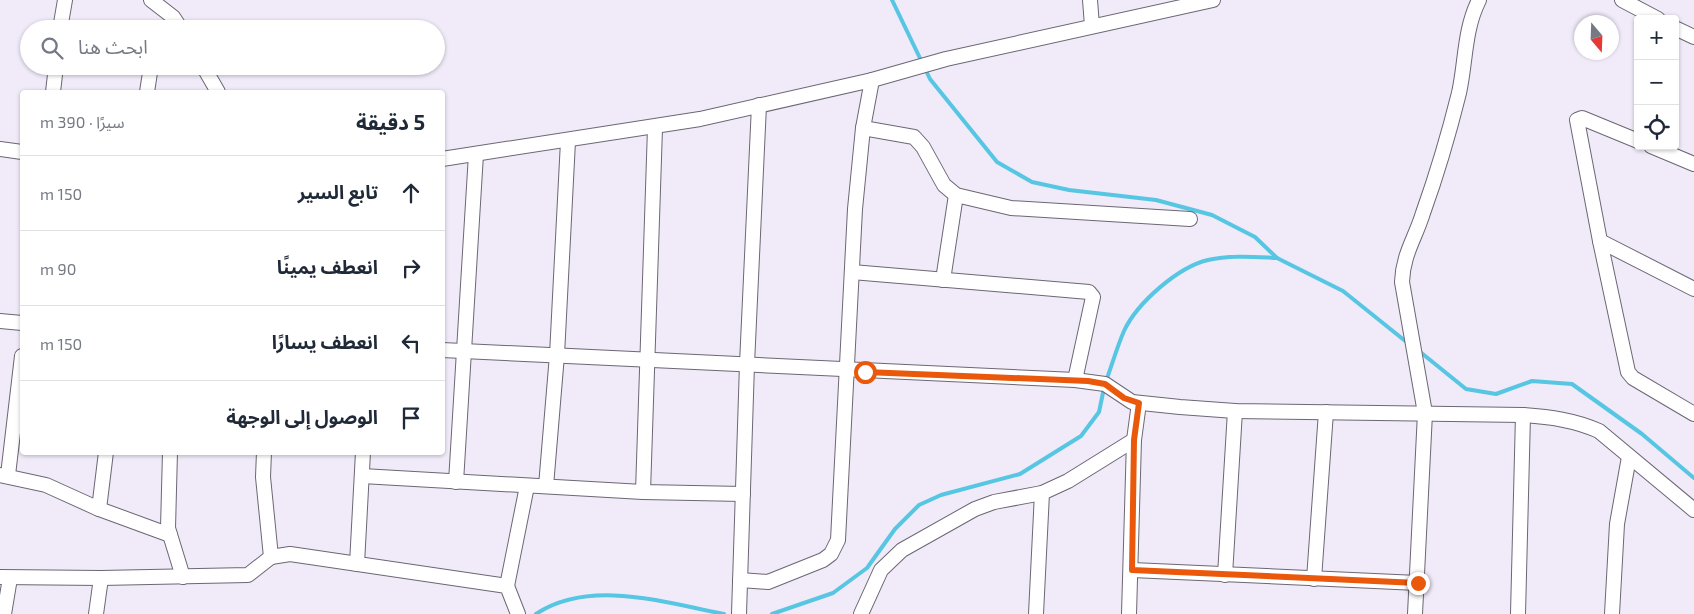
<!DOCTYPE html>
<html lang="ar">
<head>
<meta charset="utf-8">
<style>
  :root { --surface:#fff; --page:#f2f2f3; --text:#1f2937; --muted:#747a83; --line:#e0e1e3 }
  body { margin:0; font-family:"Exo 2","Noto Sans Arabic",sans-serif; background:var(--page); color:var(--text); direction:rtl }
  .controls { position:absolute; right:15px; top:15px; display:grid; overflow:hidden; border-radius:5px; box-shadow:0 1px 4px #0004 }
  .controls button { width:45px; height:45px; display:grid; place-items:center; padding:0; border:0; border-bottom:1px solid var(--line); background:var(--surface); color:var(--text); font:25px sans-serif }
  .compass { position:absolute; left:1574px; top:15px; width:45px; height:45px; border-radius:50%; background:var(--surface); box-shadow:0 1px 4px #0004; rotate:161deg }
  .stop { position:absolute; width:15px; height:15px; margin:-11px; border:4px solid #ea580c; border-radius:50%; background:#fff }
  .stop.end { background:#ea580c; border-color:#fff; box-shadow:0 1px 5px #0008 }
  .list { margin:0; padding:0; list-style:none }
  h2 { display:flex; justify-content:space-between; align-items:center; height:65px; margin:0; padding:0 20px; font-size:21px }
  h2 small { font-size:16px; font-weight:400; color:var(--muted) }
  .list li { display:grid; grid-template-columns:32px 1fr auto; gap:15px; align-items:center; box-sizing:border-box; height:75px; padding:0 20px; border-top:1px solid var(--line) }
  .list b { display:block; font-size:19px; white-space:nowrap }
  .list em { font-size:16px; font-style:normal; color:var(--muted) }
  .icon { flex:none; width:28px; height:28px; fill:none; stroke:currentColor; stroke-width:2; stroke-linecap:round; stroke-linejoin:round }
  .map { position:relative; flex:none; width:1694px; height:614px; overflow:hidden; direction:ltr }
  .search { position:absolute; background:var(--surface); box-shadow:0 1px 4px #0004; left:20px; top:20px; width:425px; height:55px; display:flex; align-items:center; gap:12px; box-sizing:border-box; padding:0 18px; border-radius:28px; color:var(--muted); font-size:19px }
  .panel { position:absolute; background:var(--surface); box-shadow:0 1px 4px #0004; left:20px; top:90px; width:425px; height:365px; border-radius:5px; direction:rtl }
  .map>svg:first-child { display:block }
  .lines { fill:none; stroke-linecap:round; stroke-linejoin:round }
  .stream { stroke:#57c6e2; stroke-width:4 }
  .minor-casing { stroke:#6c6773; stroke-width:16 }
  .minor { stroke:#fff; stroke-width:14 }
  .route { stroke:#ea580c; stroke-width:6 }
</style>
</head>
<body>
<div class="map">
<svg width="1694" height="614" viewBox="0 0 1694 614">
  <rect width="100%" height="100%" fill="#f0eaf9"/>
  <g class="lines">
    <g class="stream">
      <polyline points="892,0 930,79 997,162 1032,182 1069,190 1156,200 1212,215 1255,237 1277,258 1343,291 1409,344"/>
      <polyline points="1419,351 1466,389 1496,394 1532,381 1572,384 1642,434 1694,478"/>
      <path d="M 1106,381 C 1112,365 1117,347 1124,331 C 1137,303 1178,267 1208,260 C 1230,255 1254,257 1277,258"/>
      <path d="M 536,614 C 590,578 666,603 724,614"/>
      <polyline points="772,614 833,593 867,568 895,529 919,505 941,495 1020,474 1081,436 1099,412 1104,388"/>
    </g>
    <g class="minor-casing">
      <g id="minor">
        <polyline points="151,0 173,17 181,29"/>
        <polyline points="1090,0 1092,26"/>
        <polyline points="1622,0 1658,19"/>
        <polyline points="1675,28 1694,37"/>
        <polyline points="60,29 65,0"/>
        <polyline points="203,66 218,92"/>
        <polyline points="53,92 56,66"/>
        <polyline points="147,92 151,66"/>
        <polyline points="863,128 914,137 923,147 944,185 956,195 1011,208 1190,219"/>
        <polyline points="1638,141 1582,118 1577,120 1600,241 1628,372 1633,378 1694,414"/>
        <polyline points="1651,146 1694,164"/>
        <polyline points="0,149 22,152"/>
        <polyline points="442,159 700,119 872,80 946,59 1213,0"/>
        <polyline points="1600,241 1694,289"/>
        <polyline points="852,272 1089,292 1093,297 1075,380"/>
        <polyline points="943,280 956,195"/>
        <polyline points="0,321 22,323"/>
        <path d="M 442,350 L 1075,380 L 1105,384 L 1132,402 L 1180,407 L 1235,411 L 1523,415 C 1550,417 1574,420 1599,431 L 1694,510"/>
        <polyline points="170,452 168,528 183,577"/>
        <polyline points="264,452 263,477 271,557 290,554 507,586 518,614"/>
        <polyline points="0,475 46,485 99,509 170,535"/>
        <polyline points="8,475 22,356"/>
        <polyline points="362,476 643,492 743,494"/>
        <polyline points="456,482 476,154"/>
        <polyline points="546,486 557,355 568,141"/>
        <polyline points="643,492 655,128"/>
        <polyline points="99,509 106,452"/>
        <polyline points="357,564 363,452"/>
        <polyline points="1132,570 1418,583"/>
        <polyline points="1225,575 1235,411"/>
        <polyline points="0,577 101,578 248,575 271,557"/>
        <polyline points="1314,579 1326,412"/>
        <polyline points="740,580 768,582 823,560 831,554 838,540 855,209 863,128 872,80"/>
        <polyline points="507,586 527,486"/>
        <polyline points="4,614 10,578"/>
        <polyline points="96,614 101,578"/>
        <polyline points="739,614 747,364 759,105"/>
        <polyline points="861,614 881,570 902,550 975,509 994,502 1042,493"/>
        <polyline points="1036,614 1042,493 1068,481 1134,440"/>
        <polyline points="1129,614 1134,440 1139,403"/>
        <path d="M 1415,614 L 1425,413 L 1402,282 C 1403,254 1415,239 1423,213 C 1437,174 1449,133 1459,93 C 1466,61 1464,30 1479,0"/>
        <polyline points="1518,614 1523,415"/>
        <polyline points="1612,614 1617,524 1629,457"/>
      </g>
    </g>
    <use href="#minor" class="minor"/>
  </g>
  <g class="lines">
    <polyline class="route" points="865,372 1088,381 1105,384 1124,398 1139,403 1134,440 1132,570 1418,583"/>
  </g>
</svg>
<div class="controls">
<button>+</button>
<button>−</button>
<button><svg class="icon" aria-label="locate" viewBox="0 0 24 24"><circle cx="12" cy="12" r="6"/><path d="M12 2v4M12 18v4M2 12h4M18 12h4"/></svg></button>
</div>
<svg class="compass" viewBox="-18 -18 36 36"><path d="M0-13l5 13h-10z" fill="#e53935"/><path d="M0 13l5-13h-10z" fill="#747a83"/></svg>
<div class="stop" style="left:865px;top:372px"></div>
<div class="stop end" style="left:1418px;top:583px"></div>
<div class="search"><svg class="icon" aria-label="search" viewBox="0 0 24 24"><circle cx="10" cy="10" r="6"/><path d="M15 15l6 6"/></svg>ابحث هنا</div>
<section class="panel">
<h2>5 دقيقة<small>سيرًا · 390 m</small></h2>
<ul class="list">
<li><svg class="icon" aria-label="ahead" viewBox="0 0 24 24"><path d="M12 20V5M6 11l6-6 6 6"/></svg><div><b>تابع السير</b></div><em>150 m</em></li>
<li><svg class="icon" aria-label="right" viewBox="0 0 24 24"><path d="M7 20v-9h11M14 6l5 5-5 5"/></svg><div><b>انعطف يمينًا</b></div><em>90 m</em></li>
<li><svg class="icon" aria-label="left" viewBox="0 0 24 24"><path d="M17 20v-9H6M10 6l-5 5 5 5"/></svg><div><b>انعطف يسارًا</b></div><em>150 m</em></li>
<li><svg class="icon" aria-label="arrive" viewBox="0 0 24 24"><path d="M6 21V4h12l-3 4 3 4H6"/></svg><div><b>الوصول إلى الوجهة</b></div></li>
</ul>
</section>
</div>
</body>
</html>
